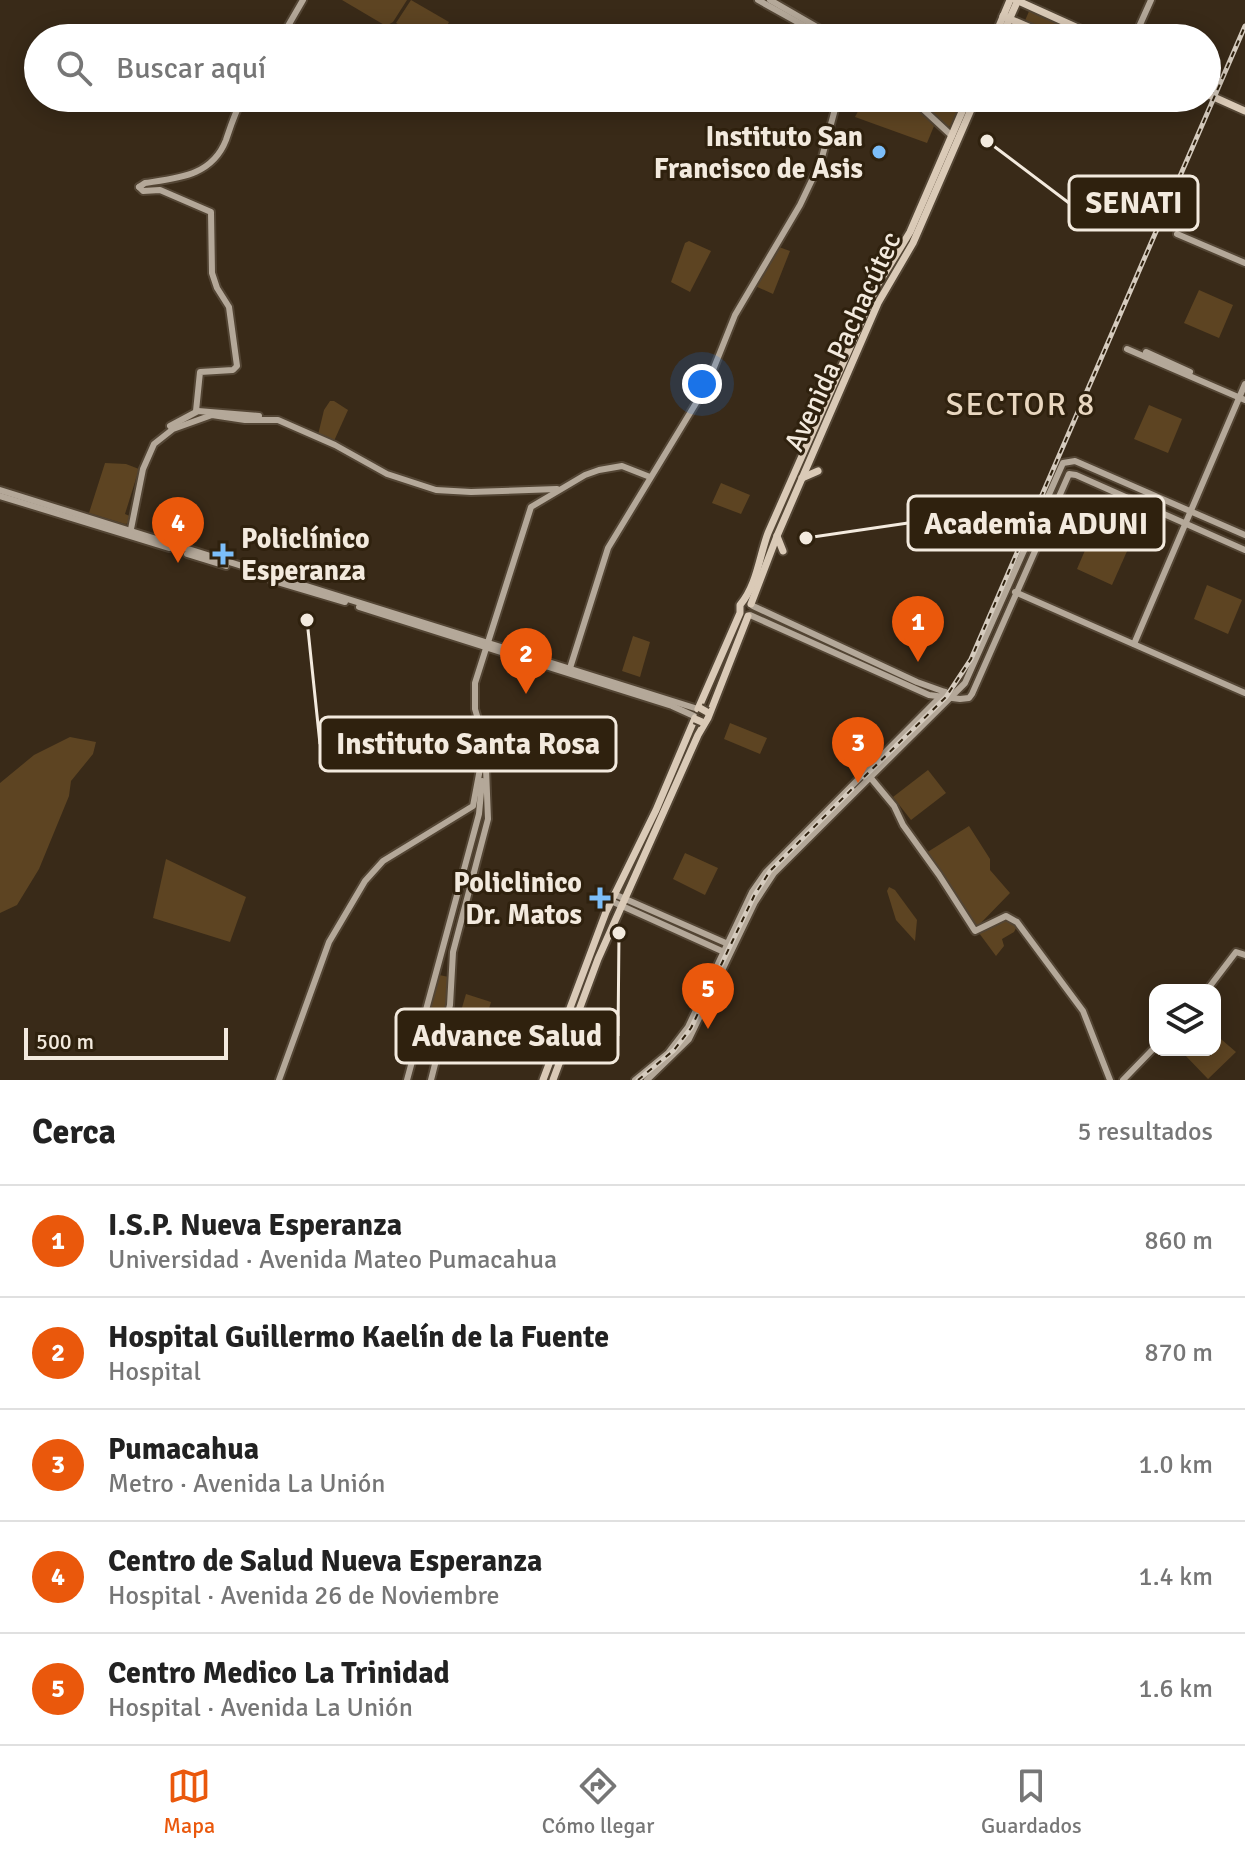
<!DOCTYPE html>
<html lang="es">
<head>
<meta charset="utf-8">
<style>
  :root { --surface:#fff; --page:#f2f2f2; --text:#222; --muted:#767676; --line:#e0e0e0; --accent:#ea580c }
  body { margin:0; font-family:Signika,sans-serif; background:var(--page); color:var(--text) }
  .controls { position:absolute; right:24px; bottom:24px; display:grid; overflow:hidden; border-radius:16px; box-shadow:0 4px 20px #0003 }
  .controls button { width:72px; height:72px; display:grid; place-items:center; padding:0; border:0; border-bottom:2px solid var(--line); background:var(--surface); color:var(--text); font:40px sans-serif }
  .scale { position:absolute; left:24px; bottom:20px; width:204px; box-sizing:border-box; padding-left:8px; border:4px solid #f3eade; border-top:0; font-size:22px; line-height:28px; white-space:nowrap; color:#f3eade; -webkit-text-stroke:6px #2f210e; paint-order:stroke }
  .you { position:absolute; left:702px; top:384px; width:28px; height:28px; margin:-20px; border:6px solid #fff; border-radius:50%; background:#1a73e8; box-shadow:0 0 0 12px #1a73e833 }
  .badge { display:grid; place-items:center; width:52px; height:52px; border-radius:50%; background:var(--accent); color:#fff; font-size:26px; font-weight:700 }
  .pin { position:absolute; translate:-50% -66px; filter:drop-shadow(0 2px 4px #0008) }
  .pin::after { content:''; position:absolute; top:42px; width:28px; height:24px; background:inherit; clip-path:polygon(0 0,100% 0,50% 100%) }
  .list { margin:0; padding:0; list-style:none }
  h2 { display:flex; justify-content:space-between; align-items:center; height:104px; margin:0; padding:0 32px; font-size:34px }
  h2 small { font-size:26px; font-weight:400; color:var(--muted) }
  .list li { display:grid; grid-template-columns:52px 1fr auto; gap:24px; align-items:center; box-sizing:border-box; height:112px; padding:0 32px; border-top:2px solid var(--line) }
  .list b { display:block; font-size:30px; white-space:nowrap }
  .list p { margin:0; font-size:26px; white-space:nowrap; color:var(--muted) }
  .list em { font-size:26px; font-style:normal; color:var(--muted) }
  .icon { flex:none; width:44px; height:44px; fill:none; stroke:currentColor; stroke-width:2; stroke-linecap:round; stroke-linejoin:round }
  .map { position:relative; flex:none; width:1245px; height:1080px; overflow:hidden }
  .search { position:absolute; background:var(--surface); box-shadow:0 4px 20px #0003; left:24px; right:24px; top:24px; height:88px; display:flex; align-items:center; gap:20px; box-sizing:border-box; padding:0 28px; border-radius:44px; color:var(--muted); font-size:30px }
  .sheet { height:664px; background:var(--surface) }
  nav { display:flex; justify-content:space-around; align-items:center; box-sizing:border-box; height:112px; border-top:2px solid var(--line); background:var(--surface); font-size:22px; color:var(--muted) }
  nav a { display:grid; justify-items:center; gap:4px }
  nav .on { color:var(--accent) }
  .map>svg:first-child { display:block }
  .green { fill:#5d4422 }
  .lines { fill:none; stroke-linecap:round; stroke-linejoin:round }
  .secondary-casing { stroke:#534534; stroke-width:10 }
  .primary-casing { stroke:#534534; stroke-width:11 }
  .secondary { stroke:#b4a899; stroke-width:6 }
  .primary { stroke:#dacab7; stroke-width:7 }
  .rail-casing { stroke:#d5cbbe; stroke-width:5 }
  .rail { stroke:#2f210e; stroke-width:2; stroke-dasharray:6; stroke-linecap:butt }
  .primary-bridge-casing { stroke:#534534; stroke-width:11; stroke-linecap:butt }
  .primary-bridge { stroke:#dacab7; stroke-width:7 }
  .poi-dot { fill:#7cbef9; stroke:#2f210e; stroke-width:3 }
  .labels { text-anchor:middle; stroke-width:6; stroke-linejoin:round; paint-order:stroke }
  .poi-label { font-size:28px; font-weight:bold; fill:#f3eade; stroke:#2f210e; text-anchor:end }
  .street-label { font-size:28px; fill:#f3eade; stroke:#2f210e }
  .quarter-label { font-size:32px; letter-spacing:2px; fill:#e9d7c0; stroke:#2f210e }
  .leader { fill:none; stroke:#f3eade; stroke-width:3 }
  .callout-dot { fill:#f3eade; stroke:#2f210e; stroke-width:3 }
  .callout { fill:#2f210e; stroke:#f3eade; stroke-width:3 }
  .callout-label { font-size:30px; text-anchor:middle; font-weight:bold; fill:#f3eade }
</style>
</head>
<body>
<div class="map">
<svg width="1245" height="1080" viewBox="0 0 1245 1080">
  <rect width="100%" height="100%" fill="#392a18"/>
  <g class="green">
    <polygon points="342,0 407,0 393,22 386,26"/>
    <polygon points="411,0 449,22 440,38 422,38 396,23"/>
    <polygon points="1030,9 1082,34 1080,38 1058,38 1024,23"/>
    <polygon points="865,98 908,98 934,126 927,143 855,117"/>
    <path d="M 914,98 L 953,98 L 964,102 L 952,127 C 935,124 926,110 914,98 Z"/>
    <polygon points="689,241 711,251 690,292 671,282 685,243"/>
    <polygon points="776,246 790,251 773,294 755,286"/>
    <polygon points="1199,290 1233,305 1219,338 1184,323"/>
    <polygon points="330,401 334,401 348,410 334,441 318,435 324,410"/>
    <polygon points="1149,405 1182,419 1168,453 1134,439"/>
    <polygon points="105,463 126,464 139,469 125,514 132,517 130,523 125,524 89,513"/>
    <polygon points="721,483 750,495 741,514 712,503"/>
    <polygon points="1092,534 1128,549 1112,585 1077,569"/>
    <polygon points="1207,585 1242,600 1228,634 1194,619"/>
    <polygon points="633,636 650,642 640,677 622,671"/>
    <polygon points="730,723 767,738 760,754 724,739"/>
    <polygon points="70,737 96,742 93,754 71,781 69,796 39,869 17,905 0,913 0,783 34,755"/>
    <polygon points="928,770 946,793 911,820 893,797"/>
    <polygon points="969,826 990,859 990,870 1010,893 976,928 926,853"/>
    <polygon points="685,853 718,868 705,895 673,879"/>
    <polygon points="166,859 246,897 230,942 153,918"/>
    <polygon points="889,887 895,890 917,920 915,941 896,920 887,891"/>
    <polygon points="1009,919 1017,926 1014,932 1002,939 1004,946 996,956 979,933"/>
    <polygon points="439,975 449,977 448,999 441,1038 438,1038 434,1052 437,1053 430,1063 417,1059 416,1054 436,976"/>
    <polygon points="466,994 491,1002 481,1036 456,1028"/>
    <polygon points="1215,1034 1236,1052 1208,1079 1184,1054 1187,1050 1215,1050"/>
  </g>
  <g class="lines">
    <g class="secondary-casing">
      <g id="secondary">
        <polyline points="758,0 826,38"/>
        <polyline points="770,0 836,38"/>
        <polyline points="281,38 303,0"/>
        <polyline points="1134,38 1151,0"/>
        <polyline points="911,98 952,136"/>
        <polyline points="139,187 143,191 160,190 211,212 212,273 217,288 229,307 237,366 233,370 200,372 196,411"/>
        <path d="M 139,187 L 145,183 C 178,178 212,176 226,140 C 231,125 235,112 243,98"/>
        <polyline points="1177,234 1245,263"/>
        <polyline points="1127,349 1245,400"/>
        <polyline points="1146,352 1190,372"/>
        <polyline points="170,426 198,411 259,416"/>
        <polyline points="0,490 698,709"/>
        <polyline points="0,496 169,548"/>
        <polyline points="130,534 143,469 154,444 173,429 212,415 245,420 278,420 335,445 387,474 436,490 471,492 557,489"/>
        <polyline points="187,554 226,566"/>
        <polyline points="271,580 345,602"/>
        <polyline points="1015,592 1245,693"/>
        <polyline points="753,606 917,682 945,692"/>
        <polyline points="359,607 672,706 694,716"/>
        <polyline points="750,615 929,695 960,699 969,698 972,694 1069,474 1076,475 1245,550"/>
        <polyline points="1134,644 1245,384"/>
        <polyline points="570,668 608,548 707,385 735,315 800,205 821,161 838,98"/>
        <polyline points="870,777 894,806 903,825 939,875 975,931 1006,916 1017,922 1083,1011 1110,1080"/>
        <polyline points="614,894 728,944"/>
        <polyline points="611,901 724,952"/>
        <polyline points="1207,990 1236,952 1245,955"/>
        <polyline points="279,1080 329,942 365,881 383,861 473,806 483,753"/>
        <polyline points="407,1080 479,814 482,781"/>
        <polyline points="431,1080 450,1005 453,952 488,819 485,743 475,709 475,683 531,507 585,475 599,470 622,466 650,477"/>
        <polyline points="635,1080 668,1053 688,1027 752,892 766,872 945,692"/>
        <polyline points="647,1080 689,1039 755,902 774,873 965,683 1063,463 1075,461 1245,535"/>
        <polyline points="1123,1080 1155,1047"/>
      </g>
    </g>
    <g class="primary-casing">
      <g id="primary">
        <polyline points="1016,0 1100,38"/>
        <polyline points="1003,16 1054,38"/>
        <polyline points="994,38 1010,0"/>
        <polyline points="1001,38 1018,0"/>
        <polyline points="1207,94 1245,111"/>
        <polyline points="957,98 958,98"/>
        <polyline points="987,98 987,105"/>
        <polyline points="869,283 869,301"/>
        <polyline points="805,444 806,426"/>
        <polyline points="802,478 818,471"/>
        <polyline points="777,536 783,551"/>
        <polyline points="751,604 777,536 878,303 913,243 976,98"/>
        <path d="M 698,709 L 740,613 L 740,605 C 757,585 759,557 768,533 L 877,286 L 910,232 L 968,98"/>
        <polyline points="543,1080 606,912 656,810 695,718"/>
        <polyline points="553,1080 598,959 698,735 708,718 748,616"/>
      </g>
    </g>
    <use href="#secondary" class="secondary"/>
    <use href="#primary" class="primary"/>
    <g class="rail-casing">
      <g id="rail">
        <polyline points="864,777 946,697 971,659 1245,26"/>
        <polyline points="638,1080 674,1050 691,1028 754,896 770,871 852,789"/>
      </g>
    </g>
    <use href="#rail" class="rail"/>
    <g class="primary-bridge-casing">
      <g id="primary-bridge">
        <polyline points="700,708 707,712"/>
        <polyline points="695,719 702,722"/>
      </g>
    </g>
    <use href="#primary-bridge" class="primary-bridge"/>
  </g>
  <g class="poi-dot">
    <circle cx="879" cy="152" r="8"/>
    <path d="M219 542h8v8h8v8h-8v8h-8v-8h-8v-8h8z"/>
    <path d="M596 886h8v8h8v8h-8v8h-8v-8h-8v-8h8z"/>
  </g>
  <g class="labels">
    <g class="poi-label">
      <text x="863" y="146">Instituto San<tspan x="863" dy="32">Francisco de Asis</tspan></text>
      <text x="241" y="548" text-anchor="start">Policlínico<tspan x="241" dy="32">Esperanza</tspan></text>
      <text x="582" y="892">Policlinico<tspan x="582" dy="32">Dr. Matos</tspan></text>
    </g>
    <g class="street-label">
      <text transform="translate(842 341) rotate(-65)" y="10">Avenida Pachacútec</text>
    </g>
    <g class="quarter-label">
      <text x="1021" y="415">SECTOR 8</text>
    </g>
  </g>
  <path class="leader" d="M987 141L1069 203M806 538L908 523M307 620L320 744M619 933L618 1036"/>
  <g class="callout-dot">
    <circle cx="987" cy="141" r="8"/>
    <circle cx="806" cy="538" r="8"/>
    <circle cx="307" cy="620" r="8"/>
    <circle cx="619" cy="933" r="8"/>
  </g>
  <g class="callout">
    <rect x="1069" y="176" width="129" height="54" rx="8"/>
    <rect x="908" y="496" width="256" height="54" rx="8"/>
    <rect x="320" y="717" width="296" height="54" rx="8"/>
    <rect x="396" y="1009" width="222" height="54" rx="8"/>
  </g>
  <g class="callout-label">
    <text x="1134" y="213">SENATI</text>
    <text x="1036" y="534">Academia ADUNI</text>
    <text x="468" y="754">Instituto Santa Rosa</text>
    <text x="507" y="1046">Advance Salud</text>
  </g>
</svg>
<div class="controls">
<button><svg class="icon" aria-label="layers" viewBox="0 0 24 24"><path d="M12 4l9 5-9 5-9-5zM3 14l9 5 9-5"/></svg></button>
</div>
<div class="scale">500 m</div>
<div class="you"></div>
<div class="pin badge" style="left:918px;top:662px">1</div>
<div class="pin badge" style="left:526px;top:694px">2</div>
<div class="pin badge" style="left:858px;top:783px">3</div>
<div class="pin badge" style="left:178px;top:563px">4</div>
<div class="pin badge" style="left:708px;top:1029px">5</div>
<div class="search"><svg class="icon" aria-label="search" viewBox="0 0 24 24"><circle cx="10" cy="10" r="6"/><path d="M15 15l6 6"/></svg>Buscar aquí</div>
</div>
<section class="sheet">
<h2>Cerca<small>5 resultados</small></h2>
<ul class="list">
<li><span class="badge">1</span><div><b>I.S.P. Nueva Esperanza</b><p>Universidad · Avenida Mateo Pumacahua</p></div><em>860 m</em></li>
<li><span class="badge">2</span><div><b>Hospital Guillermo Kaelín de la Fuente</b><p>Hospital</p></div><em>870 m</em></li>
<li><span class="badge">3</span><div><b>Pumacahua</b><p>Metro · Avenida La Unión</p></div><em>1.0 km</em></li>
<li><span class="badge">4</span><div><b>Centro de Salud Nueva Esperanza</b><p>Hospital · Avenida 26 de Noviembre</p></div><em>1.4 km</em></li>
<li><span class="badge">5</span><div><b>Centro Medico La Trinidad</b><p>Hospital · Avenida La Unión</p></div><em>1.6 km</em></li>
</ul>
</section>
<nav>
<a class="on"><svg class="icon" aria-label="map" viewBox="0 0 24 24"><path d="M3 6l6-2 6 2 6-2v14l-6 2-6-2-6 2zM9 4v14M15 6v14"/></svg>Mapa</a>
<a><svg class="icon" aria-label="directions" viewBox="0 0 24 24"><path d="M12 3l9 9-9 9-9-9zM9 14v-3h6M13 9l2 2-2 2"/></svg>Cómo llegar</a>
<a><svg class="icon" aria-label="saved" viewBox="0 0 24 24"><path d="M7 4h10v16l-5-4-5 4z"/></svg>Guardados</a>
</nav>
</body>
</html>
